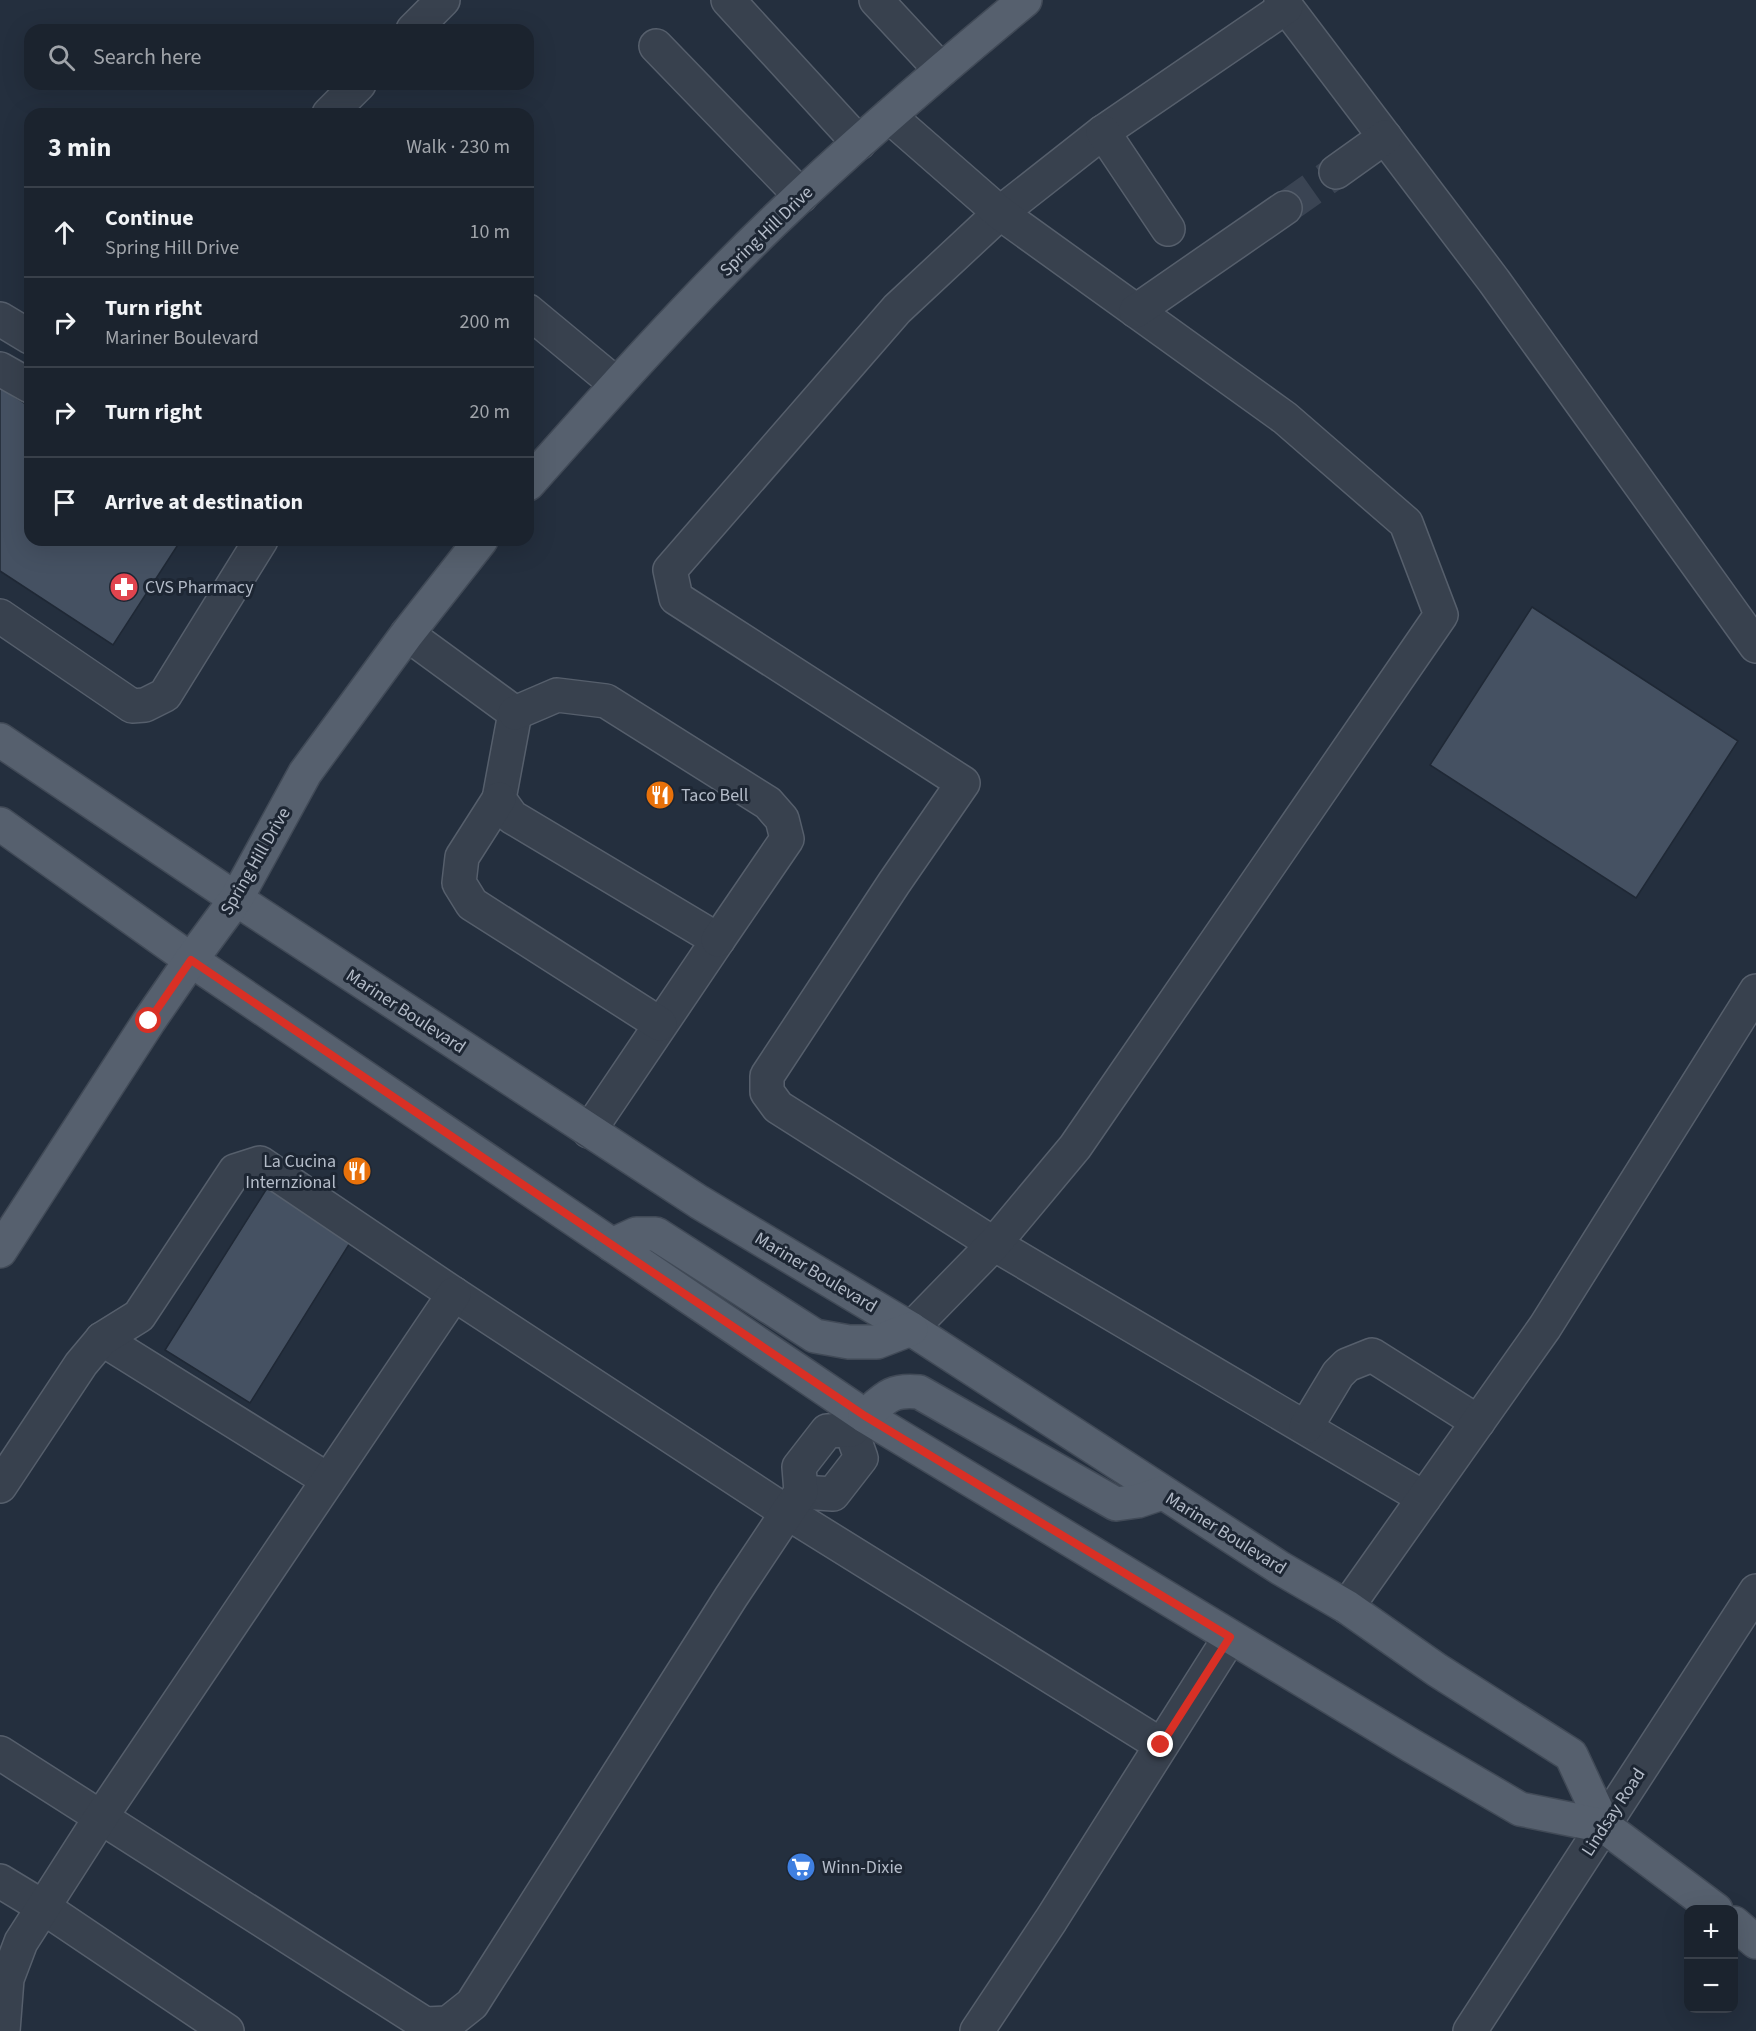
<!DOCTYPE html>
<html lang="en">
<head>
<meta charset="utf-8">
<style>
  :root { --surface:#1b232e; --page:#242b36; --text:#f1f3f6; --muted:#a0a4aa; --line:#39404a }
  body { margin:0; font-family:"Source Sans 3",sans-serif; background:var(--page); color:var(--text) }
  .controls { position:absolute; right:18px; bottom:18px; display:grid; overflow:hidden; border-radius:12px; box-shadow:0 6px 24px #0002 }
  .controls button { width:54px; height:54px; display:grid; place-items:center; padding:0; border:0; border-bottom:2px solid var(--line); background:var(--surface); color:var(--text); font:30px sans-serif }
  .stop { position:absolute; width:18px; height:18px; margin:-14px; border:4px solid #d93025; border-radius:50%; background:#fff }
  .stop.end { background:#d93025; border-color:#fff; box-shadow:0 2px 6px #0008 }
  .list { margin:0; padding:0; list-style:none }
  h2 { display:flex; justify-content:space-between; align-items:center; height:78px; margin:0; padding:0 24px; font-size:26px }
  h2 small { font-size:20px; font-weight:400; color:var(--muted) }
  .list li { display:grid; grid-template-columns:39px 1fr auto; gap:18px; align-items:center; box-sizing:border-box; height:90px; padding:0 24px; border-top:2px solid var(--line) }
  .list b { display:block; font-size:22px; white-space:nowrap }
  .list p { margin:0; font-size:20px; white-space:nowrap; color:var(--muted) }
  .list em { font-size:20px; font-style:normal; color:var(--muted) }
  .icon { flex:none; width:33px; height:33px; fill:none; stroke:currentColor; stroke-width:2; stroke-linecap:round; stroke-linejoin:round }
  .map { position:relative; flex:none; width:1756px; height:2031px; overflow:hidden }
  .search { position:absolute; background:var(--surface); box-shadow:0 6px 24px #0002; left:24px; top:24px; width:510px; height:66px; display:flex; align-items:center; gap:15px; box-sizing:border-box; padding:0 21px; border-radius:18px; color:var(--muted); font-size:22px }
  .panel { position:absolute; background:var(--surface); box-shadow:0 6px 24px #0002; left:24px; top:108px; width:510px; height:438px; border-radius:18px }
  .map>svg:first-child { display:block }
  .building { fill:#455162; stroke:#1f2835; stroke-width:1.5 }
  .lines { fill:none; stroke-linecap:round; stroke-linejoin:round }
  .minor-tunnel { stroke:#3a4453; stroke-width:33; stroke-dasharray:33 16; stroke-linecap:butt }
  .minor-casing { stroke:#565f6c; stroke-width:36 }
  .major-casing { stroke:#414a57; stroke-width:36 }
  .minor { stroke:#38414e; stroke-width:33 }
  .major { stroke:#56606e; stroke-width:33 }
  .route { stroke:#d93025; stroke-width:8 }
  .labels { text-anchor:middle; stroke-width:6; stroke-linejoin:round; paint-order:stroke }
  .street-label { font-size:18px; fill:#b4bcc9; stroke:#1d2633 }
  .poi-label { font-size:18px; fill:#b4bcc9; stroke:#1d2633; text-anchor:start }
</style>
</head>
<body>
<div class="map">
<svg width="1756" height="2031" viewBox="0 0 1756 2031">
  <rect width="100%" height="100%" fill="#242f3e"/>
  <g class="building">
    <polygon points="0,387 30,407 30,540 181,540 113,645 0,571"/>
    <polygon points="1532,607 1738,741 1636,898 1430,765"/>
    <polygon points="269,1185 353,1238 250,1403 165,1350"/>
  </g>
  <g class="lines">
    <polyline class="minor-tunnel" points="1285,208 1336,172"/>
    <g class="minor-casing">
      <g id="minor">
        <polyline points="728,0 859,143"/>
        <polyline points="876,0 941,70"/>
        <polyline points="1281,0 1494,281 1756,646"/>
        <polyline points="1286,7 1103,132 1000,213 897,309 670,570 676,598 963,783 894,883 767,1076 767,1092 778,1107 994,1244 1424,1498"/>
        <polyline points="413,30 443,0"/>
        <polyline points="656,46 801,196"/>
        <polyline points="329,114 359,84"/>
        <polyline points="889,116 1000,213 1285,418 1406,523 1441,615 1075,1147 994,1244 911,1329"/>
        <polyline points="1103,132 1168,229"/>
        <polyline points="1336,172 1385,137"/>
        <polyline points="528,311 616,384"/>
        <polyline points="1136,311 1285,208"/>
        <polyline points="0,319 30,337"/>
        <polyline points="0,369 30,386"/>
        <polyline points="0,616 132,706 145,705 165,695 261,540"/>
        <polyline points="407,634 515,713 499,799 512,817 718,940 589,1131"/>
        <polyline points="515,713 557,695 606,701 768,803 782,819 787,839 718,940"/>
        <polyline points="499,799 462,857 459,883 472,904 660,1024"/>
        <polyline points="102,1339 328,1480"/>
        <polyline points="1306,1427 1338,1374 1347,1365 1372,1355 1478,1422"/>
        <polyline points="0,1486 81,1364 102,1339 139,1316 235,1171 260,1163 454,1294 788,1513 1161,1745"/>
        <polyline points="801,1492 833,1494 861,1458 851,1430"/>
        <polyline points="1347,1607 1545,1327 1756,991"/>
        <polyline points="0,1753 425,2024 448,2023 472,2004 731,1597 801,1492 799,1467 827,1431 851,1430 865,1416"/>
        <polyline points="0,1881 43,1907 227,2031"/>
        <polyline points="3,2031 7,1979 21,1942 101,1817 454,1294"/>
        <polyline points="977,2031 1051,1920 1230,1637"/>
        <polyline points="1470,2031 1756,1591"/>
      </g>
    </g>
    <g class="major-casing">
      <g id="major">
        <path d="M 528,484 C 607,395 687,305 773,222 C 854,144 939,71 1025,0"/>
        <polyline points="0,740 236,899 699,1202 911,1329 1280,1568 1347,1607 1437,1670 1571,1755 1604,1826"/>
        <polyline points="0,824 191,960 865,1416 1412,1746 1520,1809 1604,1826 1716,1910"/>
        <polyline points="612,1245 636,1234 656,1234 815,1336 849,1342 877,1342 911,1329"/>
        <polyline points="0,1251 149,1021 191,960 236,899 305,773 407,634 481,540"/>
        <path d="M 865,1416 C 885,1398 891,1389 919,1392 L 1116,1504 L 1138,1501 L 1162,1493"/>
        <polyline points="1734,1923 1756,1942"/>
      </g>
    </g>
    <use href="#minor" class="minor"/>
    <use href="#major" class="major"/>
  </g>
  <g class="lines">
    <polyline class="route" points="149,1021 191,960 865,1416 1230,1637 1161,1745"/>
  </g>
  <defs>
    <g id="pharmacy-disc" transform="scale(1.5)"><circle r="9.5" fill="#e0444e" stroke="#1d2633"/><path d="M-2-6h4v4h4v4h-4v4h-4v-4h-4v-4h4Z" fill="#fff"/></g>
    <g id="restaurant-disc" transform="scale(1.5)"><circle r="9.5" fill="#e8710a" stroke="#1d2633"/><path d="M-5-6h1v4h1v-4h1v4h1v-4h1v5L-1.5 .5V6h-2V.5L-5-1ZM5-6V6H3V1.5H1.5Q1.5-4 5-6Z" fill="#fff"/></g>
    <g id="supermarket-disc" transform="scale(1.5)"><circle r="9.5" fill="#3f7fe0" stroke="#1d2633"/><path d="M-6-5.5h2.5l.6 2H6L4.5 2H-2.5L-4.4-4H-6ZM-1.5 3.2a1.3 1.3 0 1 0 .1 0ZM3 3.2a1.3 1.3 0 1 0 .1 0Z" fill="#fff"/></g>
  </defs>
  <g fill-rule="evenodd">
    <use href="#pharmacy-disc" x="124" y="587"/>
    <use href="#restaurant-disc" x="660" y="795"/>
    <use href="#restaurant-disc" x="357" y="1171"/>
    <use href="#supermarket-disc" x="801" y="1867"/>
  </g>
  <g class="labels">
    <g class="street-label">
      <text transform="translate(766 231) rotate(-44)" y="6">Spring Hill Drive</text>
      <text transform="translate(255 861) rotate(-60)" y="6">Spring Hill Drive</text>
      <text transform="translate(406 1011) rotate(33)" y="6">Mariner Boulevard</text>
      <text transform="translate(816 1272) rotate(31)" y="6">Mariner Boulevard</text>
      <text transform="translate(1226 1533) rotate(32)" y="6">Mariner Boulevard</text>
      <text transform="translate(1613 1812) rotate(-57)" y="6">Lindsay Road</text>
    </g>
    <g class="poi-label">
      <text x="145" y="593">CVS Pharmacy</text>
      <text x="681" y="801">Taco Bell</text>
      <text x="336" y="1167" text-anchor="end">La Cucina<tspan x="336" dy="21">Internzional</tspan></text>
      <text x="822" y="1873">Winn-Dixie</text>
    </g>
  </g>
</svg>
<div class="controls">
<button>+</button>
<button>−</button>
</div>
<div class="stop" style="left:149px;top:1021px"></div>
<div class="stop end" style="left:1161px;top:1745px"></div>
<div class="search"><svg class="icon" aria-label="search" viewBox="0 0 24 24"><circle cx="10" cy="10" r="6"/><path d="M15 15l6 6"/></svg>Search here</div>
<section class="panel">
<h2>3 min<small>Walk · 230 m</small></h2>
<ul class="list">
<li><svg class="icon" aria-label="ahead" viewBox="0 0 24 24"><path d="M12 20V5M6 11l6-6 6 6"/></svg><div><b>Continue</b><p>Spring Hill Drive</p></div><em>10 m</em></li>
<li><svg class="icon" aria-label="right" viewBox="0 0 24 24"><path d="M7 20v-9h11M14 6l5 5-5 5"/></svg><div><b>Turn right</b><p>Mariner Boulevard</p></div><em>200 m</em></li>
<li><svg class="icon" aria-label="right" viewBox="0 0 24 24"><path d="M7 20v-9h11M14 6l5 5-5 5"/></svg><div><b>Turn right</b></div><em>20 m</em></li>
<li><svg class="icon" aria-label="arrive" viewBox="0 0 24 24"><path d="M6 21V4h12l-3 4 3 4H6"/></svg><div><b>Arrive at destination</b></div></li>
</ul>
</section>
</div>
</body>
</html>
